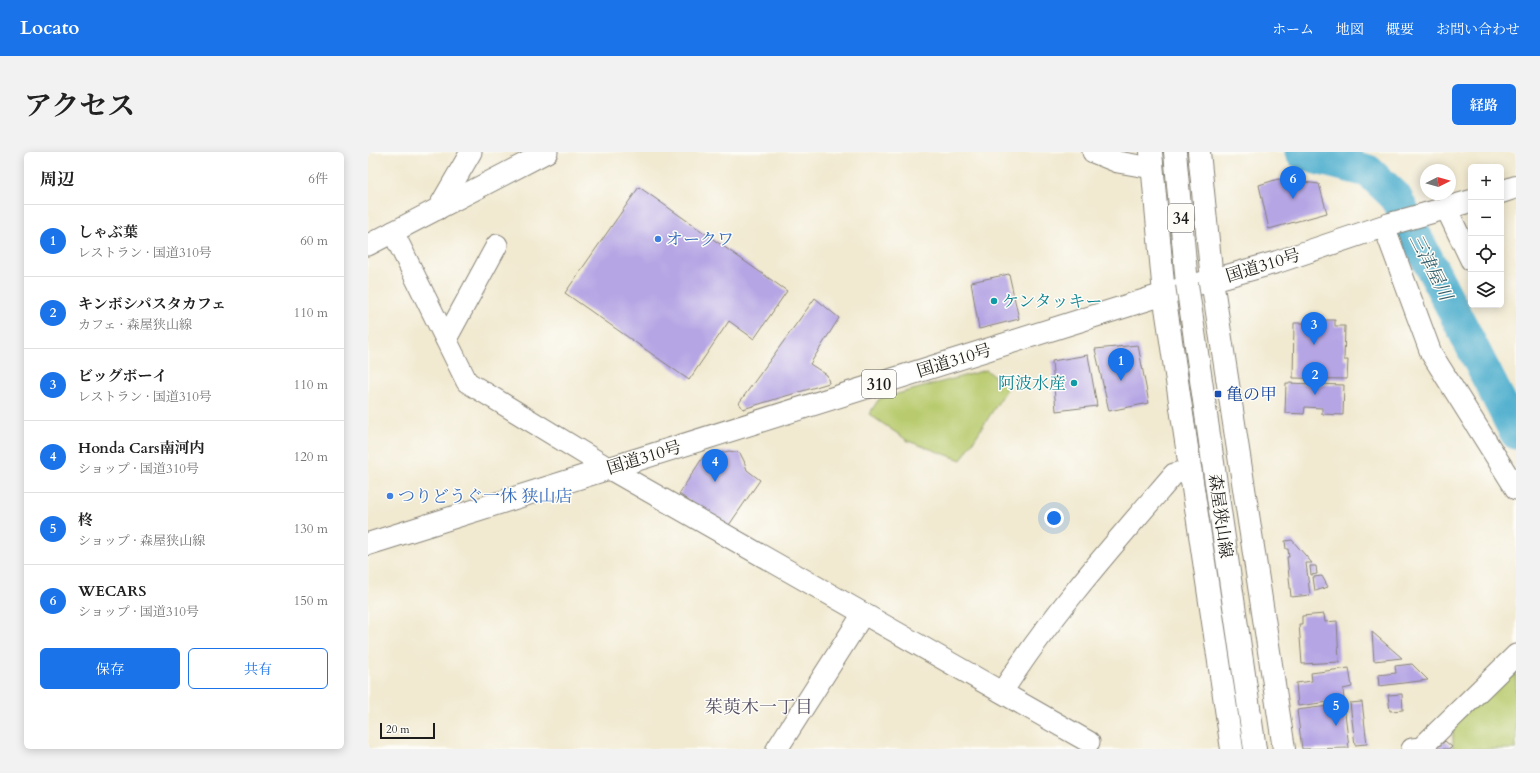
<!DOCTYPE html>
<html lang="ja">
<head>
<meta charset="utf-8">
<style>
  :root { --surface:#fff; --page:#f2f2f2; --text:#222; --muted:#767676; --line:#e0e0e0; --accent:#1a73e8 }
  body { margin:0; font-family:Cardo,"Noto Serif JP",serif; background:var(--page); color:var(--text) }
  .controls { position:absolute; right:12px; top:12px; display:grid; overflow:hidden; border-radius:6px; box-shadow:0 2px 10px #0003 }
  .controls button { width:36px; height:36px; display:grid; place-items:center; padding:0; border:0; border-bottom:1px solid var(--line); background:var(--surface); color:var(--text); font:20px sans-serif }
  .compass { position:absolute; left:1052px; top:12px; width:36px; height:36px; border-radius:50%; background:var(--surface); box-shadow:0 2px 10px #0003; rotate:85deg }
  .scale { position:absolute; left:12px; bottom:10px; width:55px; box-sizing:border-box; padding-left:4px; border:2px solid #1c1c1c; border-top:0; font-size:11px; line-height:14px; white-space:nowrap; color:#1c1c1c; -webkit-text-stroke:3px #fdfcf7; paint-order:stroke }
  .you { position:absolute; left:686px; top:366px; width:14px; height:14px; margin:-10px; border:3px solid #fff; border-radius:50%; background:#1a73e8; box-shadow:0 0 0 6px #1a73e833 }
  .badge { display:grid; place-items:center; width:26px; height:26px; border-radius:50%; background:var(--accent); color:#fff; font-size:13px; font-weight:700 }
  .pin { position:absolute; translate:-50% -33px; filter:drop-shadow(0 1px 2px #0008) }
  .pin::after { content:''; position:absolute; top:21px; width:14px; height:12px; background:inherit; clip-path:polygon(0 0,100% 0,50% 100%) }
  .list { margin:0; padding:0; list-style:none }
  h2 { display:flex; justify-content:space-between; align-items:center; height:52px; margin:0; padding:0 16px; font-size:17px }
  h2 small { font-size:13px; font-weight:400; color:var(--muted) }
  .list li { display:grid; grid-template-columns:26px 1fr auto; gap:12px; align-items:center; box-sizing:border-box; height:72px; padding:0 16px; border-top:1px solid var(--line) }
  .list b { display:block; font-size:15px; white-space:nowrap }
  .list p { margin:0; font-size:13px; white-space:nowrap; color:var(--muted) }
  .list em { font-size:13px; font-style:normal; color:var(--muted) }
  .actions { display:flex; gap:8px; padding:12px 16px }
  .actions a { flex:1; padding:9px 0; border:1px solid var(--accent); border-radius:6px; text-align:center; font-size:14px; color:var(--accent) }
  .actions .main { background:var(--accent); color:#fff }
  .icon { flex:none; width:22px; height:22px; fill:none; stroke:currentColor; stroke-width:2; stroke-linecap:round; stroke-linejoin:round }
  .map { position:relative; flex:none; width:1148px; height:597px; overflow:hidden; border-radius:6px }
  header { display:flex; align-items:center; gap:24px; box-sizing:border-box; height:56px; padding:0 20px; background:var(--accent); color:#fff }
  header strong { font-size:19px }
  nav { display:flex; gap:22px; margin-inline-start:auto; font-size:14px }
  .intro { display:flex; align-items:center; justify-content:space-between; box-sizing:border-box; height:96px; padding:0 24px }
  h1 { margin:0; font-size:28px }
  .button { padding:10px 18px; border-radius:6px; background:var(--accent); color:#fff; font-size:14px; font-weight:700 }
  main { display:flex; gap:24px; padding:0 24px }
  aside { flex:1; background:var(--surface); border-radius:6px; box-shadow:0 2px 10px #0003 }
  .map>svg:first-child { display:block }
  .green { fill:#b8ca6d; stroke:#6a7344 }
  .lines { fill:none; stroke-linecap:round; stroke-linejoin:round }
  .river { stroke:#4eaecd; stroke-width:33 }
  .building { fill:#b5a5e4 }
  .minor-casing { stroke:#868276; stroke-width:23 }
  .major-casing { stroke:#868276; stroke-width:24 }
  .highway-casing { stroke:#868276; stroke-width:24 }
  .minor { stroke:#fff; stroke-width:21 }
  .major { stroke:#fff; stroke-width:22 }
  .highway { stroke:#fff; stroke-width:22 }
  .major-bridge-casing { stroke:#868276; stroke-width:24; stroke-linecap:butt }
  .major-bridge { stroke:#fff; stroke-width:22 }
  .shop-dot { fill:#3f7fe0; stroke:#fdfcf7; stroke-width:1.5 }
  .culture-dot { fill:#0f9aa8; stroke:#fdfcf7; stroke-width:1.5 }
  .transit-dot { fill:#1a4fb4; stroke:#fdfcf7; stroke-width:1.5 }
  .labels { text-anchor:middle; stroke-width:3; stroke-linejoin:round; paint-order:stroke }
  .shield { fill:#fdfcf7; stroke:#605f5e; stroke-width:1 }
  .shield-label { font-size:16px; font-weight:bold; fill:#1c1c1c }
  .shop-label { font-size:17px; fill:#366cbe; stroke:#fdfcf7; text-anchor:start }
  .street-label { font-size:17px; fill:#1c1c1c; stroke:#fdfcf7 }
  .culture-label { font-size:17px; fill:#0d838f; stroke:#fdfcf7; text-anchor:start }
  .transit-label { font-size:17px; fill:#164399; stroke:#fdfcf7; text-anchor:start }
  .water-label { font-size:18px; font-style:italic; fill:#325e6c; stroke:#fdfcf7 }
  .neighbourhood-label { font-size:18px; fill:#524c62; stroke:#fdfcf7 }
</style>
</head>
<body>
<header>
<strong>Locato</strong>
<nav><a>ホーム</a><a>地図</a><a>概要</a><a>お問い合わせ</a></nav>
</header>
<div class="intro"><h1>アクセス</h1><a class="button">経路</a></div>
<main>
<aside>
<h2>周辺<small>6件</small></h2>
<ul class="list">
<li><span class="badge">1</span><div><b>しゃぶ葉</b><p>レストラン · 国道310号</p></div><em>60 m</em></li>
<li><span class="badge">2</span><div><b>キンボシパスタカフェ</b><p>カフェ · 森屋狭山線</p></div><em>110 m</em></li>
<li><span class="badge">3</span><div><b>ビッグボーイ</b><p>レストラン · 国道310号</p></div><em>110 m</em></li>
<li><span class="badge">4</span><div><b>Honda Cars南河内</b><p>ショップ · 国道310号</p></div><em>120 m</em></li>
<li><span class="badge">5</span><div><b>柊</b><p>ショップ · 森屋狭山線</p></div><em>130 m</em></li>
<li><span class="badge">6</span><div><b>WECARS</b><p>ショップ · 国道310号</p></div><em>150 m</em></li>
</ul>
<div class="actions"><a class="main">保存</a><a>共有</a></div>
</aside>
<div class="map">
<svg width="1148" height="597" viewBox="0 0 1148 597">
  <rect width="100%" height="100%" fill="#fdfcf7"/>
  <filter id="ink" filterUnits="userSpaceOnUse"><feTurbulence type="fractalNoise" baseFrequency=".025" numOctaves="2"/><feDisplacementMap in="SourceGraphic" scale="8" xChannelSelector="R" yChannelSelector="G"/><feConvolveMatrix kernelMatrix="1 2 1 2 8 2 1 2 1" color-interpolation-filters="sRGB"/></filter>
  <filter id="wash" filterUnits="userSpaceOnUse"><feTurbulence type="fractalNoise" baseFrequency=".012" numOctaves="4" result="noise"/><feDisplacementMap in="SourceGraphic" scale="16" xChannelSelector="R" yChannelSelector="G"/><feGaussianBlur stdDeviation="0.9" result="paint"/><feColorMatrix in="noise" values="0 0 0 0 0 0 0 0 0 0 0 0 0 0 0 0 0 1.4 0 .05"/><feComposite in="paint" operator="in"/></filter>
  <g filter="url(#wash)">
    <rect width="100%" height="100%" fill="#f1e9d0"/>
    <g class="green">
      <polygon points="618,218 641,234 593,308 540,289 501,262 511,247"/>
      <polygon points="1148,515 1148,597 1085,597 1085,573"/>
    </g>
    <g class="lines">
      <polyline class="river" points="933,0 948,6 1000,19 1027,44 1148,281"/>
    </g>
    <g id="blocks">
      <g class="building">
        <polygon points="910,27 951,32 959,61 901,77 891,33"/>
        <polygon points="271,35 419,139 386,187 361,169 321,228 197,141"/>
        <polygon points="641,122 651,167 611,177 603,130"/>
        <polygon points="447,146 471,166 442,212 459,223 461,231 375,257 371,251"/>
        <polygon points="946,168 967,168 967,174 977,174 976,208 980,208 979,227 925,226 926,171 946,171"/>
        <polygon points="770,193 781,251 741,259 727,197"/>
        <polygon points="720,203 729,254 688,259 684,209"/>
        <polygon points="918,231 976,233 975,263 954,262 954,256 937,255 936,262 917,261"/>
        <polygon points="361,299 372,301 376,309 379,318 392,328 359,376 311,342 335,305"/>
        <polygon points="924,388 944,411 938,411 942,443 923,445 919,405 921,405 920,397 918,397 917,389"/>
        <polygon points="942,414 948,414 949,422 943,423"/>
        <polygon points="954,424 960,435 947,439 945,425"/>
        <polygon points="956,462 957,470 969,469 971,510 934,512 931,472 934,472 934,464"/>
        <polygon points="1004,480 1034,506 1006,509"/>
        <polygon points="1044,512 1060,528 1011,534 1010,523 1028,521 1027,514"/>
        <polygon points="981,516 984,535 975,537 976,548 930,554 928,531 944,529 943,521"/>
        <polygon points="1034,542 1035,558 1022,559 1020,543"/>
        <polygon points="994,550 999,592 987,593 982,551"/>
        <polygon points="976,552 981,596 934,597 929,558"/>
        <polygon points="1077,589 1084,595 1082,597 1068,597"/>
      </g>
    </g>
  </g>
  <g filter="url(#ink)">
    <use href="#blocks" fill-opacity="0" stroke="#868276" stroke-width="1"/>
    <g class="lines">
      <g class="minor-casing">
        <g id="minor">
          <polyline points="725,0 750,10 784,16"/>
          <polyline points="1078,56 1103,108"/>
          <polyline points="70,57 103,0"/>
          <polyline points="1016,74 1063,201 1148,337"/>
          <polyline points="25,80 99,230 240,316 721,590"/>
          <polyline points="0,93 179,0"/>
          <polyline points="78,187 129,93"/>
          <path d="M 634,540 C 684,462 746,392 806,322 L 823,318"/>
          <polyline points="409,597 495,462"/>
          <polyline points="1044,597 1053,596 1148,503"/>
        </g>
      </g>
      <g class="major-casing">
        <g id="major">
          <polyline points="783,0 796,142 864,597"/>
          <polyline points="807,0 819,132"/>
          <polyline points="831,0 844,128 916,597"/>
          <polyline points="850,345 887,597"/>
        </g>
      </g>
      <g class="highway-casing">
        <g id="highway">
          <polyline points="1133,40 1148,35"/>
          <polyline points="0,392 819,135 909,110 1022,72 1103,49"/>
        </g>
      </g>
      <use href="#minor" class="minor"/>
      <use href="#major" class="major"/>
      <use href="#highway" class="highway"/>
      <g class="major-bridge-casing">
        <polyline id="major-bridge" points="819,132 850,345"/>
      </g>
      <use href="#major-bridge" class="major-bridge"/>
    </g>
  </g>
  <g class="shop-dot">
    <circle cx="290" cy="87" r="4"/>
    <circle cx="22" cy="344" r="4"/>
  </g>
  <g class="culture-dot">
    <circle cx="626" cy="149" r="4"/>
    <circle cx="706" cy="231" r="4"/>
  </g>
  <rect class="transit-dot" x="846" y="238" width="8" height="8" rx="2"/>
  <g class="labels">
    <g class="shield">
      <rect x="800" y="52" width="26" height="28" rx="3"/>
      <rect x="494" y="218" width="34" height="28" rx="3"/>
    </g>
    <g class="shield-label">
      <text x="813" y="72">34</text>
      <text x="511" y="238">310</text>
    </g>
    <g class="shop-label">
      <text x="298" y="93">オークワ</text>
      <text x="30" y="350">つりどうぐ一休 狭山店</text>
    </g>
    <g class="street-label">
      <text transform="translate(895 113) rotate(-17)" y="6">国道310号</text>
      <text transform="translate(586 208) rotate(-17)" y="6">国道310号</text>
      <text transform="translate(276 305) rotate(-17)" y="6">国道310号</text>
      <text transform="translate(853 364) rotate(82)" y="6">森屋狭山線</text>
    </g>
    <g class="culture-label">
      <text x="634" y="155">ケンタッキー</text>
      <text x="698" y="237" text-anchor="end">阿波水産</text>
    </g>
    <g class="transit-label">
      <text x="858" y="248">亀の甲</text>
    </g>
    <g class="water-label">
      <text transform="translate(1063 115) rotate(63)" y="6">三津屋川</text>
    </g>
    <g class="neighbourhood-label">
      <text x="391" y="561">茱萸木一丁目</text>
    </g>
  </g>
</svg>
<div class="controls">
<button>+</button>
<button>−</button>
<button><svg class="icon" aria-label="locate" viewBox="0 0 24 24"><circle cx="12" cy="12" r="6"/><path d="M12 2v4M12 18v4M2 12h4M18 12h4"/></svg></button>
<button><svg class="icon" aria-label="layers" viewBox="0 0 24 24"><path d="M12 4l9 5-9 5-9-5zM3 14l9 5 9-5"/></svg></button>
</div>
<svg class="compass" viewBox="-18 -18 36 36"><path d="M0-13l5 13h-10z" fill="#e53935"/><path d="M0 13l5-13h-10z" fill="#767676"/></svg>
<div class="scale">20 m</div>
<div class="you"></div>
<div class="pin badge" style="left:753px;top:229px">1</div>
<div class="pin badge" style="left:947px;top:243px">2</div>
<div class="pin badge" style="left:946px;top:193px">3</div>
<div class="pin badge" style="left:347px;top:330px">4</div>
<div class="pin badge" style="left:968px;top:574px">5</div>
<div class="pin badge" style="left:925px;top:47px">6</div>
</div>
</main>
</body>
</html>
